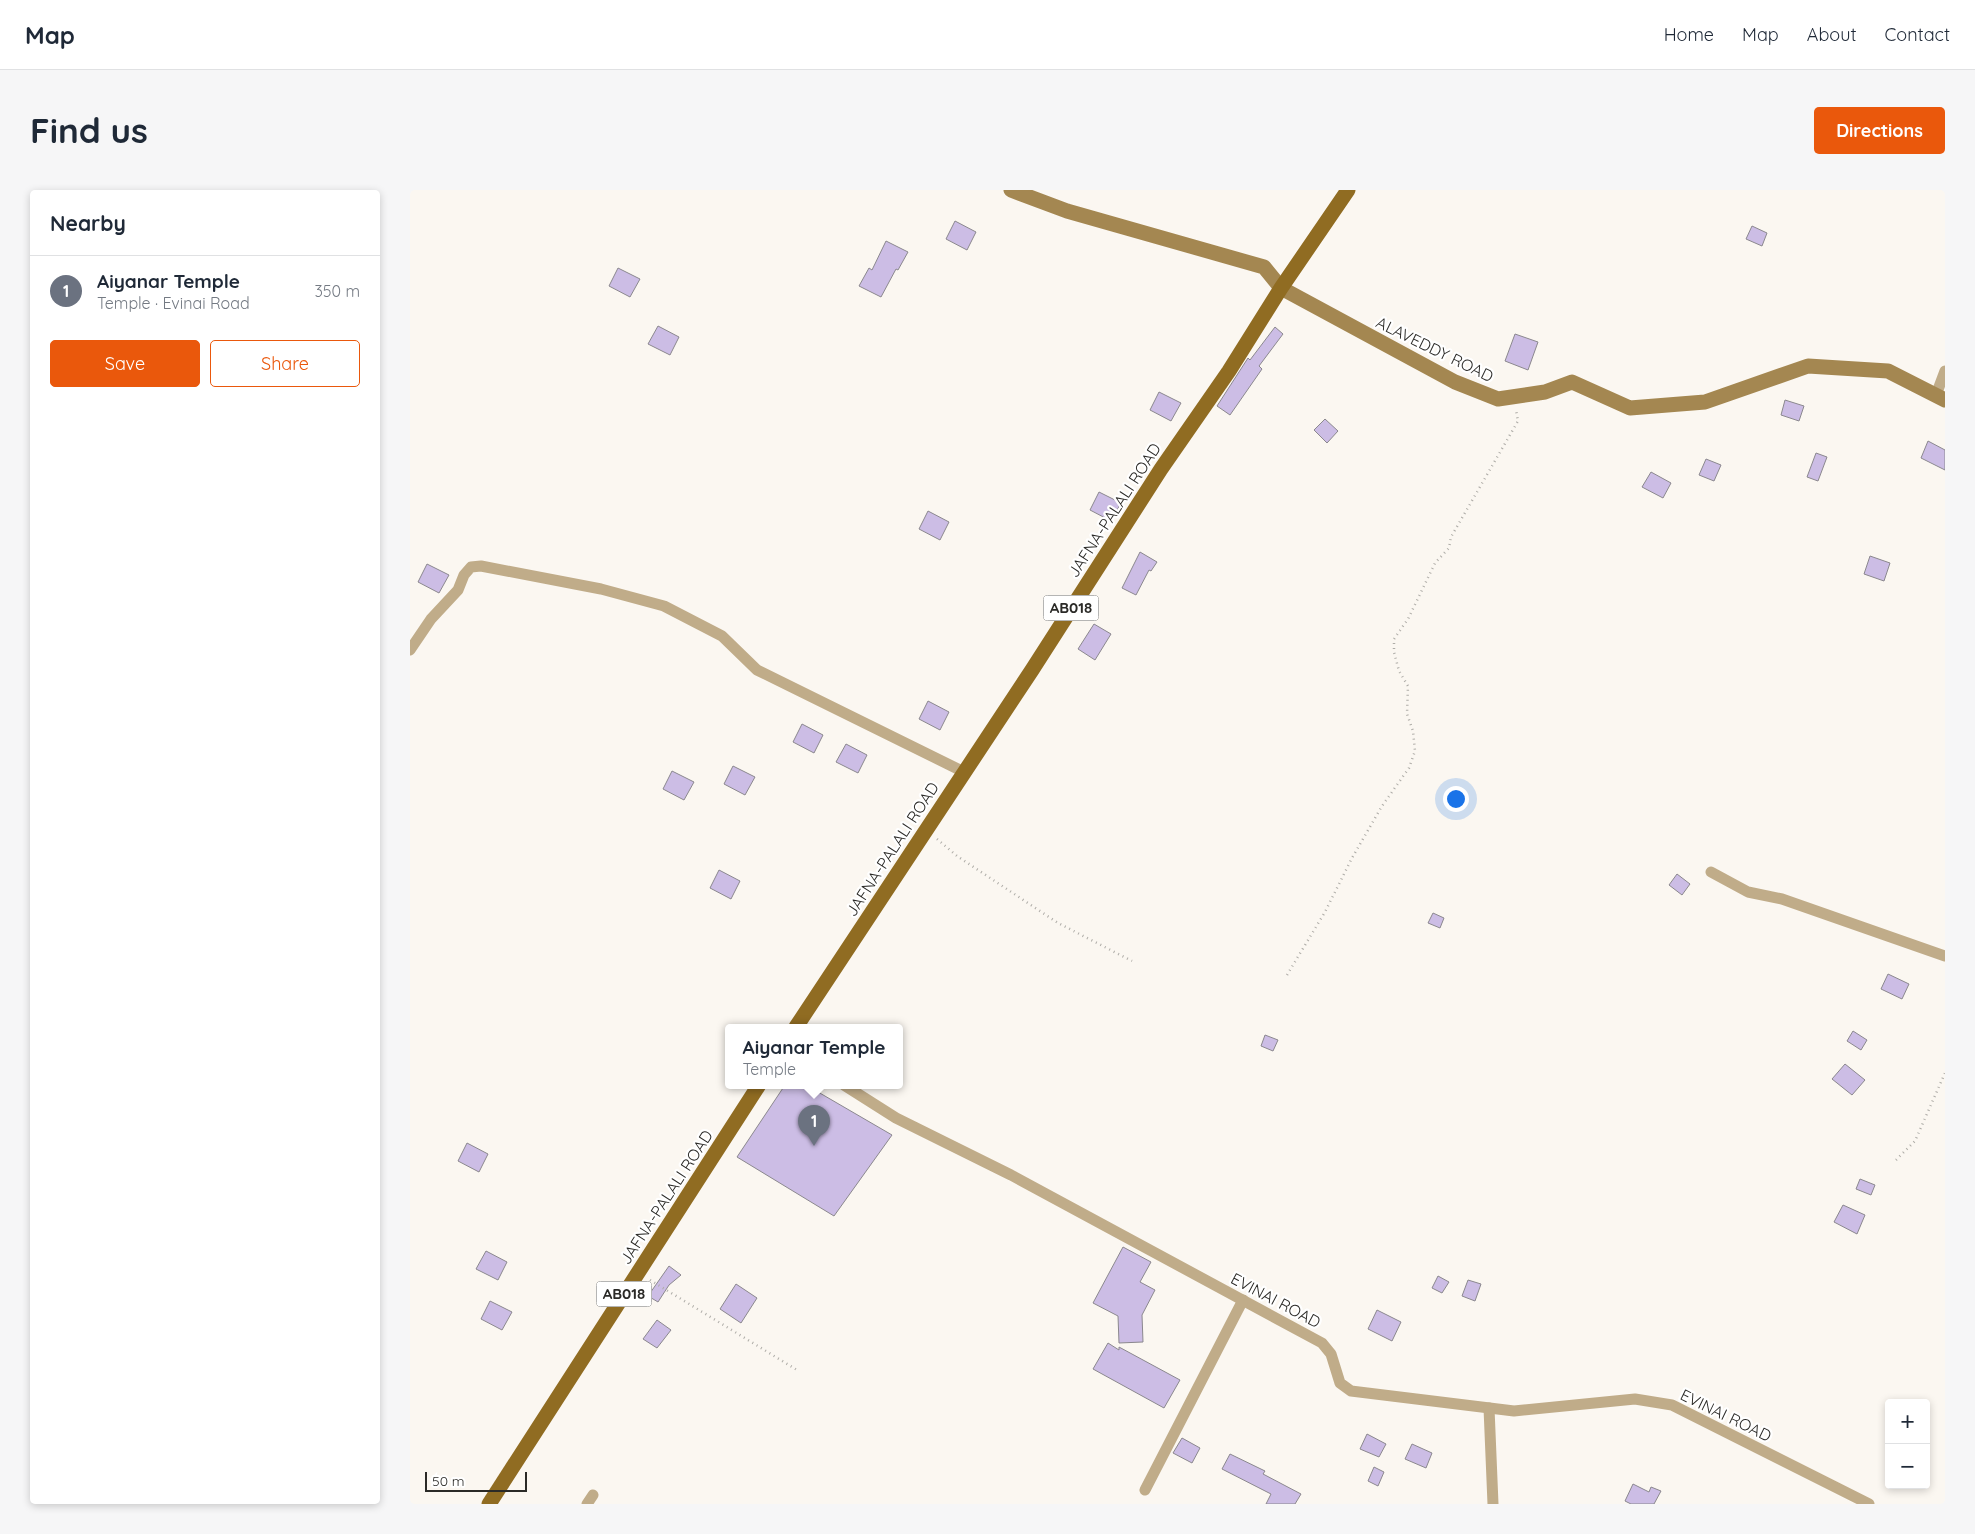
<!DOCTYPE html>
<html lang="en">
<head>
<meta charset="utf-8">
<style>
  :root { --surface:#fff; --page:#f6f6f7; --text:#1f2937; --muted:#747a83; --line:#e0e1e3; --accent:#ea580c }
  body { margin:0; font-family:Quicksand,sans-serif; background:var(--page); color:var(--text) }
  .controls { position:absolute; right:15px; bottom:15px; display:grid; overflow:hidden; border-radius:5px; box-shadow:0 2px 8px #0003 }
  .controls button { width:45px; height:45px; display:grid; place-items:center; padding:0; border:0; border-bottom:1px solid var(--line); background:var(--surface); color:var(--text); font:25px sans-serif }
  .scale { position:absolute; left:15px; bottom:12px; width:102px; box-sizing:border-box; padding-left:5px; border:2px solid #2b2a27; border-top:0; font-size:14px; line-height:18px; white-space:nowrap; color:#2b2a27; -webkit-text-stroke:4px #fff; paint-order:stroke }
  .you { position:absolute; left:1045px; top:608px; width:18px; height:18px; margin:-12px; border:4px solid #fff; border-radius:50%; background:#1a73e8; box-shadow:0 0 0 8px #1a73e833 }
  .badge { display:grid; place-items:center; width:32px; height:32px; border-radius:50%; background:var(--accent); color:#fff; font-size:16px; font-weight:700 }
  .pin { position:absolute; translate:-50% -41px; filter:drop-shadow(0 1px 2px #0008) }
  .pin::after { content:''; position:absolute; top:26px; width:18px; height:15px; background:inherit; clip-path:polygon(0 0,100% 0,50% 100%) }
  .popup { position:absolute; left:315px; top:834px; width:178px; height:65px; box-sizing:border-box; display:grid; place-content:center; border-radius:5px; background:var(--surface); filter:drop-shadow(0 1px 4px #0005); font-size:16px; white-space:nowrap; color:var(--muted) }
  .popup b { font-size:19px; color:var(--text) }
  .popup::after { content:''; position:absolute; left:50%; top:100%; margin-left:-10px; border:10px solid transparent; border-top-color:var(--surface) }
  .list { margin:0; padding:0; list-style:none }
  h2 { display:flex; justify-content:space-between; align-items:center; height:65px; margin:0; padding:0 20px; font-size:21px }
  h2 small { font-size:16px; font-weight:400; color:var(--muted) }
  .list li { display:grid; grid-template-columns:32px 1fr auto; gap:15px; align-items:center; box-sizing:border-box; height:70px; padding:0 20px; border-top:1px solid var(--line) }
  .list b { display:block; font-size:19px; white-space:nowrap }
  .list p { margin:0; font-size:16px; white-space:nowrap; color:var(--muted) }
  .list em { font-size:16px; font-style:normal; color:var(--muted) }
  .actions { display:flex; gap:10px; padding:15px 20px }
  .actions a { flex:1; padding:11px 0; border:1px solid var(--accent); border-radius:5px; text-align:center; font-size:18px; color:var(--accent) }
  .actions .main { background:var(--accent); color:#fff }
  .map { position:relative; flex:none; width:1535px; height:1314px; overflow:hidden; border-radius:5px }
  header { display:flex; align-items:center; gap:30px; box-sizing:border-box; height:70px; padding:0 25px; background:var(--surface); border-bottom:1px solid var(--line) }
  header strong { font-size:24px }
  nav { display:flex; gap:28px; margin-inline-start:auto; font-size:18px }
  .intro { display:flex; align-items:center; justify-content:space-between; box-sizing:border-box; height:120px; padding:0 30px }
  h1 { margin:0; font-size:35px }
  .button { padding:12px 22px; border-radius:5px; background:var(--accent); color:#fff; font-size:18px; font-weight:700 }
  main { display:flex; gap:30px; padding:0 30px }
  aside { flex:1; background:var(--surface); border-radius:5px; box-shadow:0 2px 8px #0003 }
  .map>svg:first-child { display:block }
  .building { fill:#ccbde5; stroke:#8b888e }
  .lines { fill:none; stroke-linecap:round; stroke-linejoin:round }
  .path { stroke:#afada8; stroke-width:2.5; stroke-dasharray:1 4; stroke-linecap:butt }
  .street { stroke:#c0ac89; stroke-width:11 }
  .secondary { stroke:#a48751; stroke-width:15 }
  .primary { stroke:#906c22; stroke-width:15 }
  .labels { text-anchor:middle; stroke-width:4.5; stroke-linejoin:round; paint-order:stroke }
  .shield { fill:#fff; stroke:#6b6a68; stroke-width:1 }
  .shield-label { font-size:15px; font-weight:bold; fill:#2b2a27 }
  .street-label { font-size:16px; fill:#2b2a27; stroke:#fff }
</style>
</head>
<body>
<header>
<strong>Map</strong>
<nav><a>Home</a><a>Map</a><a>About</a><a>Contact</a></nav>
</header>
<div class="intro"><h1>Find us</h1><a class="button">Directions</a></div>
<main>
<aside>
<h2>Nearby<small></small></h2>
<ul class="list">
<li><span class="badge" style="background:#6b7280">1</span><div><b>Aiyanar Temple</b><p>Temple · Evinai Road</p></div><em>350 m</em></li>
</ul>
<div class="actions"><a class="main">Save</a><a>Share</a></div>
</aside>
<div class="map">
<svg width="1535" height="1314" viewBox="0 0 1535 1314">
  <rect width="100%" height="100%" fill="#fbf7f1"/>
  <g class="building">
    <polygon points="545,31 566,42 557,60 536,49"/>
    <polygon points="1342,36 1357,43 1352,56 1336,49"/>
    <polygon points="476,51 498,62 488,80 486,79 471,107 449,96 459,78 462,80"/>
    <polygon points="208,78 230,89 220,107 199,96"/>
    <polygon points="248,136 269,147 260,165 238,154"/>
    <polygon points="865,137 873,144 849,176 852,179 820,225 807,216 838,168 840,170"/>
    <polygon points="1105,144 1128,152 1118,180 1095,171"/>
    <polygon points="749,202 771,213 761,231 740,220"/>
    <polygon points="1375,210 1394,216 1389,231 1371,225"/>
    <polygon points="915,229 928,241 917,253 904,240"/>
    <polygon points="1518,251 1535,260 1535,280 1511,268"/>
    <polygon points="1406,263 1417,267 1408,291 1397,287"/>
    <polygon points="1296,269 1311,275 1304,291 1289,285"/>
    <polygon points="1241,282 1261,293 1253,308 1232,297"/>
    <polygon points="689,302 711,313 701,331 680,320"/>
    <polygon points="518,321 539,332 530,350 509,339"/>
    <polygon points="730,362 747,372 741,381 739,380 726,405 712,398"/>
    <polygon points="1460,366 1480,373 1474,391 1454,384"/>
    <polygon points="17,374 39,385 29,403 8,392"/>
    <polygon points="684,434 701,444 685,470 668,459"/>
    <polygon points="518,511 539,522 530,540 509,529"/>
    <polygon points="392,534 413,545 404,563 383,552"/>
    <polygon points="436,554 457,565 448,583 426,572"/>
    <polygon points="323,576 345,587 335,605 314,594"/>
    <polygon points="262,581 284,592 274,610 253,599"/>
    <polygon points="309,680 330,691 321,709 300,698"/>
    <polygon points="1267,684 1280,694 1272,705 1259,695"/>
    <polygon points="1023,723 1034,728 1030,738 1018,733"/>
    <polygon points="1478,784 1499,794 1492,809 1471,799"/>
    <polygon points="1443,841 1457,850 1451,860 1437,851"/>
    <polygon points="855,845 868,850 863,861 851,856"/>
    <polygon points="1435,874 1455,890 1442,905 1422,889"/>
    <polygon points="375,895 396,895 482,945 424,1026 327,967"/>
    <polygon points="57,953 78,964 69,982 48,971"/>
    <polygon points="1450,989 1465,995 1461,1005 1446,999"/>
    <polygon points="1433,1015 1455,1025 1447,1044 1424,1032"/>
    <polygon points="713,1057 741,1072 730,1092 745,1100 732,1125 733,1152 709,1153 708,1126 683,1113"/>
    <polygon points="76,1061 97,1072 88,1090 66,1079"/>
    <polygon points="259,1076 271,1085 259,1095 248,1112 238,1106"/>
    <polygon points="1028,1086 1039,1092 1032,1103 1022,1098"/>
    <polygon points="1058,1090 1071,1094 1065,1111 1052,1106"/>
    <polygon points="326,1094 347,1108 331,1133 310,1119"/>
    <polygon points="80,1111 102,1122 92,1140 71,1129"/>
    <polygon points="967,1120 991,1132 982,1151 958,1139"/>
    <polygon points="247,1130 261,1140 247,1158 233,1149"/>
    <polygon points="698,1153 709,1160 709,1157 770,1190 754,1218 683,1179"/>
    <polygon points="957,1244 976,1254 969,1267 950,1259"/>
    <polygon points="772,1248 790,1258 782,1273 763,1263"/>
    <polygon points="1002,1254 1022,1263 1016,1278 995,1269"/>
    <polygon points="820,1264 855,1281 853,1284 891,1304 885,1314 856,1314 861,1304 812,1279"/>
    <polygon points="964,1277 974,1282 968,1296 958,1291"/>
    <polygon points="1223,1294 1239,1302 1241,1297 1251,1301 1244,1314 1221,1314 1215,1311"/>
  </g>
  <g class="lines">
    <g class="path">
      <polyline points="527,649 547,666 648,733 722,771"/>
      <polyline points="877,785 915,722 942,668 972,616 999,578 1005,561 1003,541 997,524 998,496 989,481 984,462 984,449 998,429 1025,373 1039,358 1041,347 1108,231 1106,220"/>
      <polyline points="1486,970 1505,951 1535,883"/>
      <polyline points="240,1090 387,1180"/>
    </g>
    <g class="street">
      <polyline points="1526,205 1535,181"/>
      <polyline points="0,460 21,429 48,400 54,385 61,377 71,376 191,399 254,416 312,446 347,480 554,582"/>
      <polyline points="1301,682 1338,702 1372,709 1535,766"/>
      <polyline points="434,895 486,928 601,985 912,1153 921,1164 930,1193 941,1201 1104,1221 1225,1209 1262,1215 1459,1314"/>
      <polyline points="1079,1218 1083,1314"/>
      <polyline points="735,1300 833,1110"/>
      <polyline points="177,1314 183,1305"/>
    </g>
    <polyline class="secondary" points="601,0 657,21 854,77 871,98 1045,192 1088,209 1135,202 1162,192 1220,218 1295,212 1398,176 1478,181 1535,210"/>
    <g class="primary">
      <polyline points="386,837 622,480 751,279 819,181 871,98 938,0"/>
      <polyline points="79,1314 349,895"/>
    </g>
  </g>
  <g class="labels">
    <g class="shield">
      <rect x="633.5" y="405.5" width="55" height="25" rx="4"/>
      <rect x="186.5" y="1091.5" width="55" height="25" rx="4"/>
    </g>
    <g class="shield-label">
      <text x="661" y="423">AB018</text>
      <text x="214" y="1109">AB018</text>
    </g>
    <g class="street-label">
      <text transform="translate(1025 159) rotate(26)" y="6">ALAVEDDY ROAD</text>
      <text transform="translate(704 320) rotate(-57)" y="6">JAFNA-PALALI ROAD</text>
      <text transform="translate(482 659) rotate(-57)" y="6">JAFNA-PALALI ROAD</text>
      <text transform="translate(256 1007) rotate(-57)" y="6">JAFNA-PALALI ROAD</text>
      <text transform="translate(866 1110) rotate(28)" y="6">EVINAI ROAD</text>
      <text transform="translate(1316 1225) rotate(26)" y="6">EVINAI ROAD</text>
    </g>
  </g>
</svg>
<div class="controls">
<button>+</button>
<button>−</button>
</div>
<div class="scale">50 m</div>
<div class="you"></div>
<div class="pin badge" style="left:404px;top:956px;background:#6b7280">1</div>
<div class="popup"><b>Aiyanar Temple</b>Temple</div>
</div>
</main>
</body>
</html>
